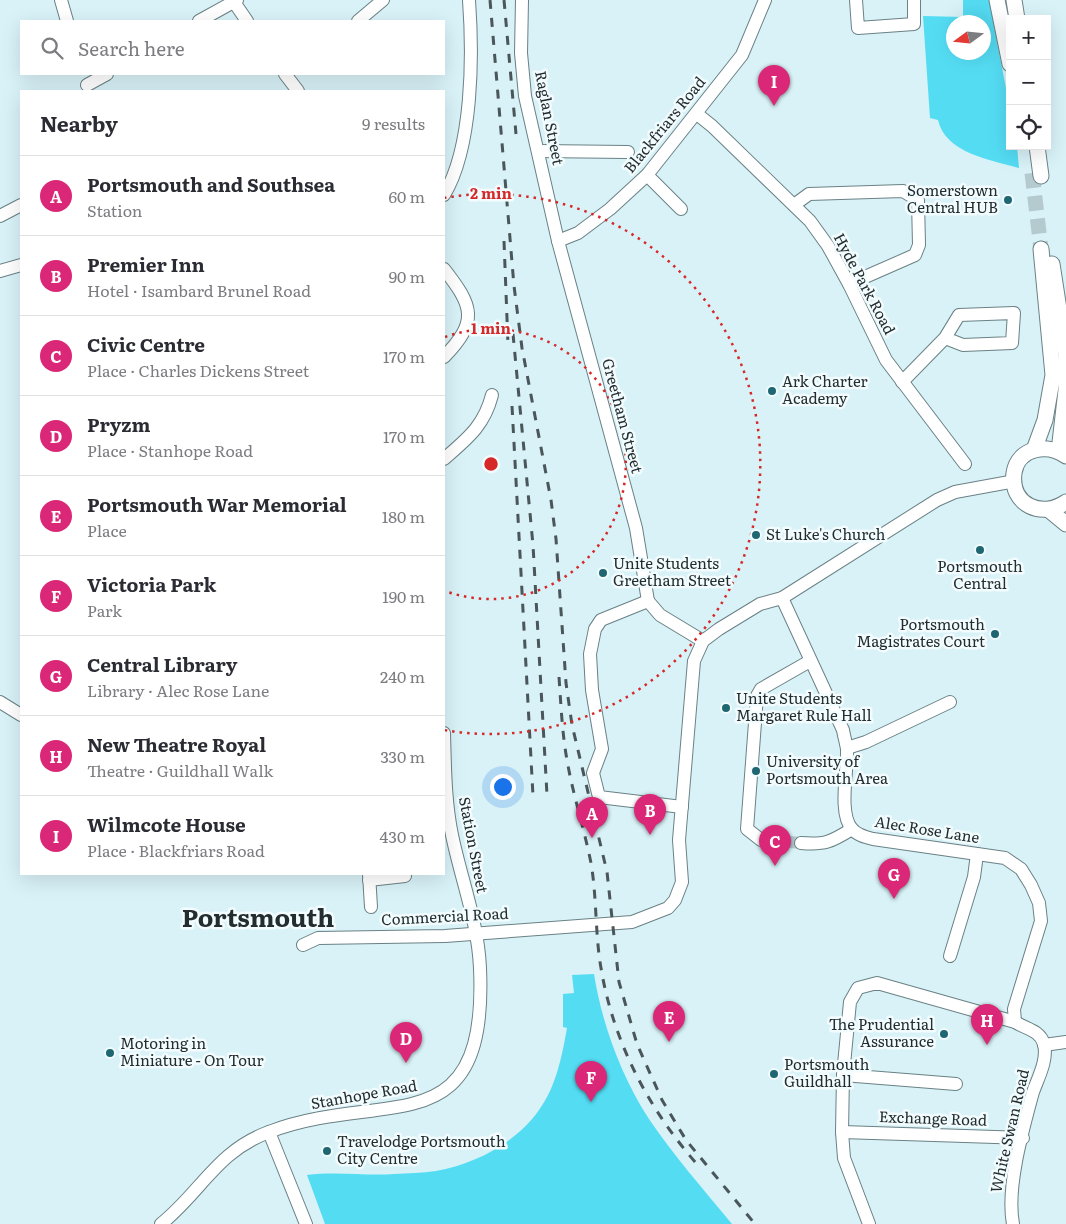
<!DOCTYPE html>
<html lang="en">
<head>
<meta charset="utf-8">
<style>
  :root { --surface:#fff; --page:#f2f2f3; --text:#2b2b33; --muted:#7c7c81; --line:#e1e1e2; --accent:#db2777 }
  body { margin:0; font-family:Literata,serif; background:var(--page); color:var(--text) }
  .controls { position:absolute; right:15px; top:15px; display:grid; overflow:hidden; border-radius:0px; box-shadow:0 5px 20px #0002 }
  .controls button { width:45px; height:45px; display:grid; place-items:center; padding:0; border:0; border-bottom:1px solid var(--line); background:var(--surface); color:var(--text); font:25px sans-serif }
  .compass { position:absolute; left:946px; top:15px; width:45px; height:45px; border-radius:50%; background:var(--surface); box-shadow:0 5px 20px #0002; rotate:255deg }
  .you { position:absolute; left:502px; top:786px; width:18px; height:18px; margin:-12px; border:4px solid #fff; border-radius:50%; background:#1a73e8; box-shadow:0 0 0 8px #1a73e833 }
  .badge { display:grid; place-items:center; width:32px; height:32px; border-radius:50%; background:var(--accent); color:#fff; font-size:16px; font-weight:700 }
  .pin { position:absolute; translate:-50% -41px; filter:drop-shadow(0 1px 2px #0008) }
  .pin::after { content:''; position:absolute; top:26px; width:18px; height:15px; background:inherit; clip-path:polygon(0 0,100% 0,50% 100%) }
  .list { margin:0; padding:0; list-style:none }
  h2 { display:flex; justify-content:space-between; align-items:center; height:65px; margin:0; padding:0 20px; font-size:21px }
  h2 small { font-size:16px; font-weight:400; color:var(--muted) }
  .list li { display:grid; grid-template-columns:32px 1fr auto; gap:15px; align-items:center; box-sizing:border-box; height:80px; padding:0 20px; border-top:1px solid var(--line) }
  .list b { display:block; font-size:19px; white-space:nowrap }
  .list p { margin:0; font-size:16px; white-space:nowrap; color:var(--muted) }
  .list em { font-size:16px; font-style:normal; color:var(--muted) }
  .icon { flex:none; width:28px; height:28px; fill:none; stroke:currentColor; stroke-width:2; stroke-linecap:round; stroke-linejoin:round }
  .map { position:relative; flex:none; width:1066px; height:1224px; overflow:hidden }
  .search { position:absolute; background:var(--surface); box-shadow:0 5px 20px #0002; left:20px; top:20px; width:425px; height:55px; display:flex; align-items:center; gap:12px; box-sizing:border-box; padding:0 18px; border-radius:0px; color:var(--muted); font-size:19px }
  .panel { position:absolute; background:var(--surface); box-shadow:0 5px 20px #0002; left:20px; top:90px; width:425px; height:785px; border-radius:0px }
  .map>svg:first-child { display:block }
  .green { fill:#54dcf3; fill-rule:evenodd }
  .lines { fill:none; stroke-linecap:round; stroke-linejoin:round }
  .minor-tunnel { stroke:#b4cacf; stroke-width:12; stroke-dasharray:12 6; stroke-linecap:butt }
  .major-tunnel { stroke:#b4cacf; stroke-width:15; stroke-dasharray:15 8; stroke-linecap:butt }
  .minor-casing { stroke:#6a8185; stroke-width:14 }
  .major-casing { stroke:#6a8185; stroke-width:17 }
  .minor { stroke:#fff; stroke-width:12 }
  .major { stroke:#fff; stroke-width:15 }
  .rail { stroke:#4a5659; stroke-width:3; stroke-dasharray:9 9; stroke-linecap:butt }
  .ring { fill:none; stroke:#d62828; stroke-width:2.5; stroke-dasharray:2.5 5 }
  .poi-dot { fill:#1d6672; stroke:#f2fcfe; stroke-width:2 }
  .labels { text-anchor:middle; stroke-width:5; stroke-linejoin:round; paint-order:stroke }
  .street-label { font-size:15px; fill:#232c2e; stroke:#f2fcfe }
  .poi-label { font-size:15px; fill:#232c2e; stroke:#f2fcfe; text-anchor:start }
  .town-label { font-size:25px; font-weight:bold; fill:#232c2e; stroke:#f2fcfe }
  .centre { fill:#d62828; stroke:#f2fcfe; stroke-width:2.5 }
  .ring-label { font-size:15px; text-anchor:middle; font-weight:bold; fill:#d62828; stroke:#f2fcfe; stroke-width:5; stroke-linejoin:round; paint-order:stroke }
</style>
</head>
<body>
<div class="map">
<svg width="1066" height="1224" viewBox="0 0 1066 1224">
  <rect width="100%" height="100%" fill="#d8f2f7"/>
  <g class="green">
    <path d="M 963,0 L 989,0 L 1010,109 L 1010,146 L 1017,146 L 1019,168 C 991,160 945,153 938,120 L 930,118 L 923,16 L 963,17 ZM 984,22 L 984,52 L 954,52 L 954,22 Z"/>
    <path d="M 594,974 C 602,1024 621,1076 649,1119 C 674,1156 704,1190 732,1224 L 325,1224 L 307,1175 C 336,1171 365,1176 394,1174 C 408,1173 422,1173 436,1171 C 475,1164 516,1143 539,1110 C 556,1087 562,1056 567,1028 L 563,1027 L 563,994 L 574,993 L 572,975 Z"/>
  </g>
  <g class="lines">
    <polyline class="minor-tunnel" points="769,840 801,843"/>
    <polyline class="major-tunnel" points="1032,173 1041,249"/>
    <g class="minor-casing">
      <g id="minor">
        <polyline points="61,0 67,21"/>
        <polyline points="522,0 521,53 525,96 558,241 636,528 648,601"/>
        <polyline points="856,0 858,28 914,24 914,0"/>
        <polyline points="234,2 247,21"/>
        <polyline points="199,21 237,0"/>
        <polyline points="358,21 383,0"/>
        <polyline points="285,74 298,91"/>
        <polyline points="87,85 107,74"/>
        <polyline points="697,114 712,126 810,221 828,246 849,284 886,360 965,464"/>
        <polyline points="538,151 628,152"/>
        <polyline points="647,175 681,209"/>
        <path d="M 444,195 C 473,147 473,55 469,0"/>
        <polyline points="794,205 809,194 903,191 918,200 919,245 915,255 849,284"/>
        <polyline points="0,216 21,205"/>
        <polyline points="558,241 578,233 610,209 647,175 742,55 765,0"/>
        <path d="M 444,269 C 473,306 479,321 444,357"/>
        <polyline points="0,271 21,265"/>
        <polyline points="902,382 945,338 959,315 1014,313 1012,343 963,345 945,338"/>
        <path d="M 444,459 C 468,438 484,426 492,395"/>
        <path d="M 782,598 L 843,730 C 844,736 846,743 847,749 C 848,770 838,813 852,829 C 857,835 865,837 873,839 L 1005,858 L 1021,869 L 1031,885 L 1039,903 L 1041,921 L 1014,1009 L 1015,1022"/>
        <polyline points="648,601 601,620 595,629 590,654 592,690 602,749 593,773 599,797 682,807"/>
        <polyline points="648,601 660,615 703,641"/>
        <polyline points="0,702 21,715"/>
        <polyline points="847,748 866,742 950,702"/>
        <polyline points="769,840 761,840 747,829 757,696 761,689 810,661"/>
        <path d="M 801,843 C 825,845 831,842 852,829"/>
        <polyline points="369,874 371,907"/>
        <polyline points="369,880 405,876"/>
        <polyline points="303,945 318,938 445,936 632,922 668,908 675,900 682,882 679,840 694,661 703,641 719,629 760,604 782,598 937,500 955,492 1015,481"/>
        <polyline points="950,956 974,877 977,854"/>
        <polyline points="1044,1045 1066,1042"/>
        <polyline points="843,1075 956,1084"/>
        <polyline points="269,1132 306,1224"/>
        <polyline points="842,1132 1023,1138"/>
        <path d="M 161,1224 C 201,1192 217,1151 269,1132 C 384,1088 488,1149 480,968 C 478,922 461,879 452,835 C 445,801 445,767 444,733"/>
        <path d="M 869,1224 L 844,1158 L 842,1132 L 843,1075 L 850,1002 L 858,988 L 877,983 L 1015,1022 C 1026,1029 1040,1030 1044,1044 C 1048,1060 1038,1078 1033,1092 C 1023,1129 1006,1187 1013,1224"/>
      </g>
    </g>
    <g class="major-casing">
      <g id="major">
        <polyline points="997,0 1010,64"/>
        <polyline points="1014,0 1017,19"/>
        <polyline points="1037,146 1041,176"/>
        <polyline points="1052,264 1066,354"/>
        <polyline points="1034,450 1045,420 1053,375 1041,249"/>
        <polyline points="1059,451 1066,390 1066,355"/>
        <path d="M 1066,456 C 1048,443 1018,447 1014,473 C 1010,505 1042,519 1066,502"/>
        <polyline points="1049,510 1066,524"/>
      </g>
    </g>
    <use href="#minor" class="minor"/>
    <use href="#major" class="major"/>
    <g class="rail">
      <polyline points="490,0 514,286 522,348 551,500 556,539 566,683 572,725 607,872 619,982 637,1044 662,1100 686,1140 755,1224"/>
      <polyline points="504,0 516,134"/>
      <polyline points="504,241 508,344"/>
      <polyline points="513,334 533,545 547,795"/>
      <polyline points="512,406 533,796"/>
      <path d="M 559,677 C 561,705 562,732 567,760 C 573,795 584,828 591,863 C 597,898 595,934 601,968 C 613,1041 648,1108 696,1163"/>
    </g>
  </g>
  <g class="ring">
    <path d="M445 337A135 135 0 1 1 445 591"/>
    <path d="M444 198A270 270 0 1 1 444 730"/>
  </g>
  <g class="poi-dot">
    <circle cx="1008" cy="200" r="5"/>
    <circle cx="772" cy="391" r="5"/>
    <circle cx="756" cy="535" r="5"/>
    <circle cx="980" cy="550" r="5"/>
    <circle cx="603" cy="573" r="5"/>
    <circle cx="995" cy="634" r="5"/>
    <circle cx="726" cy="708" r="5"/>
    <circle cx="756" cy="771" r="5"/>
    <circle cx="944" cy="1034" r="5"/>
    <circle cx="110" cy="1053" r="5"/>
    <circle cx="774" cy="1074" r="5"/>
    <circle cx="327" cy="1151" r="5"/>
  </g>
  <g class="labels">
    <g class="street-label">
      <text transform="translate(549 118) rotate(79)" y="5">Raglan Street</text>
      <text transform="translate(665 125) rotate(-51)" y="5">Blackfriars Road</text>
      <text transform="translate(864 284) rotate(62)" y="5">Hyde Park Road</text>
      <text transform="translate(622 416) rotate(75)" y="5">Greetham Street</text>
      <text transform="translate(927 830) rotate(9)" y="5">Alec Rose Lane</text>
      <text transform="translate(473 845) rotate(79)" y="5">Station Street</text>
      <text transform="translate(445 917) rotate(-3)" y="5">Commercial Road</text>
      <text transform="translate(364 1095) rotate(-10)" y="5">Stanhope Road</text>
      <text transform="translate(933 1119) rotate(2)" y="5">Exchange Road</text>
      <text transform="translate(1010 1131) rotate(-77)" y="5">White Swan Road</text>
    </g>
    <g class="poi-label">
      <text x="998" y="196" text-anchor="end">Somerstown<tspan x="998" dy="17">Central HUB</tspan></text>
      <text x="782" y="387">Ark Charter<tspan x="782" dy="17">Academy</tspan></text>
      <text x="766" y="540">St Luke's Church</text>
      <text x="613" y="569">Unite Students<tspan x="613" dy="17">Greetham Street</tspan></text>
      <text x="980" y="572" text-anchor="middle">Portsmouth<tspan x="980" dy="17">Central</tspan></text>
      <text x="985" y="630" text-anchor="end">Portsmouth<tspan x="985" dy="17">Magistrates Court</tspan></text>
      <text x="736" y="704">Unite Students<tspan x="736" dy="17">Margaret Rule Hall</tspan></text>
      <text x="766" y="767">University of<tspan x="766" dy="17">Portsmouth Area</tspan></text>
      <text x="934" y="1030" text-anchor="end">The Prudential<tspan x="934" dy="17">Assurance</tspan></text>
      <text x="120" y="1049">Motoring in<tspan x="120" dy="17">Miniature - On Tour</tspan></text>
      <text x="784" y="1070">Portsmouth<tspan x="784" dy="17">Guildhall</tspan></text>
      <text x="337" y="1147">Travelodge Portsmouth<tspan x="337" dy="17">City Centre</tspan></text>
    </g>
    <g class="town-label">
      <text x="258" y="927">Portsmouth</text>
    </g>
  </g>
  <circle cx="491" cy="464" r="8" class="centre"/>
  <g class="ring-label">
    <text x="491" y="199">2 min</text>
    <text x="491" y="334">1 min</text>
  </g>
</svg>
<div class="controls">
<button>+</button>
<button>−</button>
<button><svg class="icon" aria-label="locate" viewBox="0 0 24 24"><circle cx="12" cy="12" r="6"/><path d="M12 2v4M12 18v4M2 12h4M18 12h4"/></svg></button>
</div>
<svg class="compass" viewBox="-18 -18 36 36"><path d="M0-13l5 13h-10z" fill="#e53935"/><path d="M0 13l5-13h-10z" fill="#7c7c81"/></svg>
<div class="you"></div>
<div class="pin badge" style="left:592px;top:838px">A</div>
<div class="pin badge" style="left:650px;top:835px">B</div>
<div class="pin badge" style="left:775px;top:866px">C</div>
<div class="pin badge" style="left:406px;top:1063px">D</div>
<div class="pin badge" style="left:669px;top:1042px">E</div>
<div class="pin badge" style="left:591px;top:1102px">F</div>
<div class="pin badge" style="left:894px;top:899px">G</div>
<div class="pin badge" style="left:987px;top:1045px">H</div>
<div class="pin badge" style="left:774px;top:106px">I</div>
<div class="search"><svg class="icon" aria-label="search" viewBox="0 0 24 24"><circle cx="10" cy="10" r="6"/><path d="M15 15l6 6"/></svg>Search here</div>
<section class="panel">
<h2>Nearby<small>9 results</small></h2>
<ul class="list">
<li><span class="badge">A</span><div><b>Portsmouth and Southsea</b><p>Station</p></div><em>60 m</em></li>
<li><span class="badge">B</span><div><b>Premier Inn</b><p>Hotel · Isambard Brunel Road</p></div><em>90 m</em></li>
<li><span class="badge">C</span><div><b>Civic Centre</b><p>Place · Charles Dickens Street</p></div><em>170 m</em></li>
<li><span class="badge">D</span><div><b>Pryzm</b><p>Place · Stanhope Road</p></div><em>170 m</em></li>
<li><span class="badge">E</span><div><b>Portsmouth War Memorial</b><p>Place</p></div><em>180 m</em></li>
<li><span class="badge">F</span><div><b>Victoria Park</b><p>Park</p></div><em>190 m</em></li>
<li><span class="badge">G</span><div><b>Central Library</b><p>Library · Alec Rose Lane</p></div><em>240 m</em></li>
<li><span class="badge">H</span><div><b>New Theatre Royal</b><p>Theatre · Guildhall Walk</p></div><em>330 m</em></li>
<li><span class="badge">I</span><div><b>Wilmcote House</b><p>Place · Blackfriars Road</p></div><em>430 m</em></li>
</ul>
</section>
</div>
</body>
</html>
